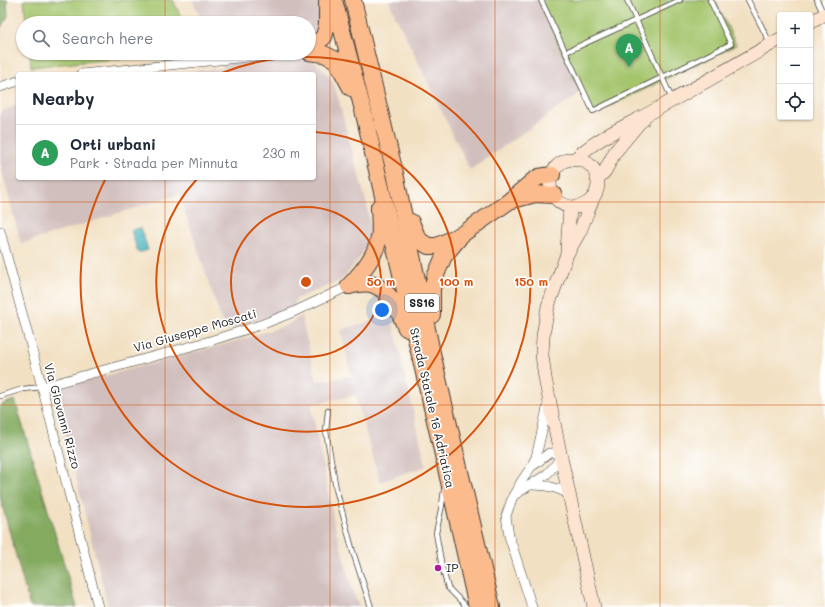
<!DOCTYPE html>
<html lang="en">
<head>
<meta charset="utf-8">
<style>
  :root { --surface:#fff; --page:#f6f6f7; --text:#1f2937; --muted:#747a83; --line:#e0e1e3; --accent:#0f766e }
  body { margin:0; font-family:Mali,sans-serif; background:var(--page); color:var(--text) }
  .controls { position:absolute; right:12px; top:12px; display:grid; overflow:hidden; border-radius:4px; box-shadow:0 1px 3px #0004 }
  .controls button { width:36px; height:36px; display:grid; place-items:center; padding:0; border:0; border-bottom:1px solid var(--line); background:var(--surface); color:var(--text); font:20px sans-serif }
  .you { position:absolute; left:382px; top:310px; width:14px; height:14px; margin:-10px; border:3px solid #fff; border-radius:50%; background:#1a73e8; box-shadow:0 0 0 6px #1a73e833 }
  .badge { display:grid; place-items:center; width:26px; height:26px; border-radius:50%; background:var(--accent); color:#fff; font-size:13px; font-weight:700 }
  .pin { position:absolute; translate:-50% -33px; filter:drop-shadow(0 1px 2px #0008) }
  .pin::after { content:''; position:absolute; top:21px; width:14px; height:12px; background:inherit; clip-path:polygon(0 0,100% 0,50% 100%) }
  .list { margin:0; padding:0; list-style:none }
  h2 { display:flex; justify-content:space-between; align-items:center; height:52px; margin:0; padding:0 16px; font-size:17px }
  h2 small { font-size:13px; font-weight:400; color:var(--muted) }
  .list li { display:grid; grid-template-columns:26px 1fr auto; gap:12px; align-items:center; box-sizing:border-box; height:56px; padding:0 16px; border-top:1px solid var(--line) }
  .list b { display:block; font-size:15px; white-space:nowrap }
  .list p { margin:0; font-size:13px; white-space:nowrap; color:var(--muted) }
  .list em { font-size:13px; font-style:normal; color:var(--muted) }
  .icon { flex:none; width:22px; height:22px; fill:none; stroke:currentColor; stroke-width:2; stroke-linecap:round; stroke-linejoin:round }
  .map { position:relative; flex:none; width:825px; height:607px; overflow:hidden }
  .search { position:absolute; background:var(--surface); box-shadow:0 1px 3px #0004; left:16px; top:16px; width:300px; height:44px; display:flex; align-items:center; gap:10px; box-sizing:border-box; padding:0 14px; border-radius:22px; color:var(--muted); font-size:15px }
  .panel { position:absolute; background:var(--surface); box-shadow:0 1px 3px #0004; left:16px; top:72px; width:300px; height:108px; border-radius:4px }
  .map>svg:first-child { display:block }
  .industrial { fill:#d1bfbd }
  .green { fill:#a5c56d; stroke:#607044 }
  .forest { fill:#84aa60; stroke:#50633e }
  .water { fill:#43b3bb; stroke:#30686c }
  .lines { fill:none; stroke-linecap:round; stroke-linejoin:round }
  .lane-casing { stroke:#3c3935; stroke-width:6 }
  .street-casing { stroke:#3c3935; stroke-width:10 }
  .secondary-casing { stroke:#3c3935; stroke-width:14 }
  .highway-casing { stroke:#3c3935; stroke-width:18 }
  .lane { stroke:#fff; stroke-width:4.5 }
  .street { stroke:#fff; stroke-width:9 }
  .secondary { stroke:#fde4d1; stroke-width:13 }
  .highway { stroke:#fbbb8d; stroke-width:16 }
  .grid { fill:none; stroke:#d4530e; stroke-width:1; stroke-opacity:0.55 }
  .ring { fill:none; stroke:#d4530e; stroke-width:2 }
  .poi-dot { fill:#b5179e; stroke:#fff; stroke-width:1.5 }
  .labels { text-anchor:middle; stroke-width:3.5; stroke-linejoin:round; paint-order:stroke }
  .shield { fill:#fff; stroke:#606060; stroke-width:1 }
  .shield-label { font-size:11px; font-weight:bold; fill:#1c1c1c }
  .street-label { font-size:12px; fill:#1c1c1c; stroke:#fff }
  .poi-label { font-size:12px; fill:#1c1c1c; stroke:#fff; text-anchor:start }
  .centre { fill:#d4530e; stroke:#fff; stroke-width:2 }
  .ring-label { font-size:12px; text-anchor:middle; font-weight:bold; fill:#d4530e; stroke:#fff; stroke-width:3.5; stroke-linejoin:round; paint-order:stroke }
</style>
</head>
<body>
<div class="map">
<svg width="825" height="607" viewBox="0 0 825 607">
  <rect width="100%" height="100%" fill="#fff"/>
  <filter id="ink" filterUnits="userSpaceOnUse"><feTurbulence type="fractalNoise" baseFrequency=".025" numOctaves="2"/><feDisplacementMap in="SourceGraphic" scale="8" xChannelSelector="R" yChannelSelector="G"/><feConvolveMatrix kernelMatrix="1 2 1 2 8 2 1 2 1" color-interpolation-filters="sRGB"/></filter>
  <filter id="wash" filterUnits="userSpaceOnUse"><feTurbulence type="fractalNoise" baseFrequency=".012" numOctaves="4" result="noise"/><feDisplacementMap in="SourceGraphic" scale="16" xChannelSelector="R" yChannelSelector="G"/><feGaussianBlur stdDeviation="0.9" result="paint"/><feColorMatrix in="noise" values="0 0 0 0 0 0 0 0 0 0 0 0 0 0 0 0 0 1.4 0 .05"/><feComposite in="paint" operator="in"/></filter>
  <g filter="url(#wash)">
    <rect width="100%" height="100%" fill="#f2e0c2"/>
    <g class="industrial">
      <polygon points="192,0 317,0 322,24 312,38 309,39 309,23 203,23"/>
      <polygon points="388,0 537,0 580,93 470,170"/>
      <polygon points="217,53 302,53 302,59 315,62 327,74 334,84 366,201 370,225 368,241 360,257 342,280 296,299 294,307 225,331 179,194 21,244 0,163 0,112 18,105 18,178 314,178 314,74 161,74 224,68"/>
      <polygon points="391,315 426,466 380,482 355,395 311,405 334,522 353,592 359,607 108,607 56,396 59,388 229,343 285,326 301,316 317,381 351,376 341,330"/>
    </g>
    <g class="green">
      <polygon points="24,0 173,0 184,23 26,23"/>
      <polygon points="538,0 715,0 736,45 591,115"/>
      <polygon points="30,53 177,53 31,67"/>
    </g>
    <g class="forest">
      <polygon points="0,0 7,0 8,16 0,29"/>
      <polygon points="15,400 77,607 30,607 0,497 0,405"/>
    </g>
    <polygon class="water" points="141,228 148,250 138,253 131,230"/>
  </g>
  <g filter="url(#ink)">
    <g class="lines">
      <g class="lane-casing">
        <g id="lane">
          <polyline points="541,0 593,111 731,44 710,0"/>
          <polyline points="627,0 672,99"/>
          <polyline points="748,0 770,43"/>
          <polyline points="817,0 823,13"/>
          <polyline points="566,52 680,0"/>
          <polyline points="0,396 23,389 42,387"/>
          <polyline points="328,411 326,431 336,489 353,552 371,607"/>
          <polyline points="444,490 442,505 436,533 442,567 448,588 464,604 466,607"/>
        </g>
      </g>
      <g class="street-casing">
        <g id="street">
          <polyline points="81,74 287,53"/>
          <polyline points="0,87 18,81"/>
          <polyline points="0,231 42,387 98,607"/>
          <polyline points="42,387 210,341 263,324 291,313 349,286"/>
          <path d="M 531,485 C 547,485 555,487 569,494"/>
          <polyline points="513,496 547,474 557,463 560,453 549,453 534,465"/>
          <polyline points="532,607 509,536 506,516 513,496 521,482 531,467 536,457 548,404"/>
        </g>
      </g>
      <g class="secondary-casing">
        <g id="secondary">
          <polyline points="810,23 825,14"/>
          <circle cx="574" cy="183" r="24"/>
          <path d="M 574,160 C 597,137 629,125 657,109 C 698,86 739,63 780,39"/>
          <polyline points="597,179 605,171 615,152 639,123 643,120"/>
          <polyline points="593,198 580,231 567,254 548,306 543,336 542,355 545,378 560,453 594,607"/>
          <polyline points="567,251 570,207"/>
        </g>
      </g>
      <g class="highway-casing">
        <g id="highway">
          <polyline points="334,0 363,110 443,455 477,607"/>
          <polyline points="353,0 395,173 432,353 492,607"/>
          <polyline points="309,48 324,37 327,24 327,0"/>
          <polyline points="309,52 324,54 336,60 351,88"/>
          <polyline points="513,200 535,194 554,195"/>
          <polyline points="411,222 418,239 428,246 437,246 464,233 508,202 534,180 539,177 552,175"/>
          <path d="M 349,286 C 362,272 375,257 379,238 C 381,229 379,216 379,207"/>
          <path d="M 349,286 C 357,284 367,282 374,285 C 392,292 399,312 406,328"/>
          <polyline points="432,315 432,289 435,277 444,256 459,238"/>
        </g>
      </g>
      <use href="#lane" class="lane"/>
      <use href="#street" class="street"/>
      <use href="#secondary" class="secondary"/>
      <use href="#highway" class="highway"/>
    </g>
  </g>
  <path class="grid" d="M 165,0 L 165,23M 330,0 L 330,607M 495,0 L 495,607M 660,0 L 660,607M 165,53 L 165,74M 165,178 L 165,607M 0,202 L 825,202M 0,405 L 825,405"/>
  <g class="ring">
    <circle cx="306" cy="282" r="75"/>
    <path d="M315 132A150 150 0 1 1 197 179"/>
    <path d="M222 73A225 225 0 1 1 106 178"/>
  </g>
  <circle class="poi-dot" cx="438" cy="568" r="4"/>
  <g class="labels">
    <rect class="shield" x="405" y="294" width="34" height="18" rx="3"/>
    <g class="shield-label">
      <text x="422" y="307">SS16</text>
    </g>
    <g class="street-label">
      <text transform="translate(195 331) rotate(-16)" y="4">Via Giuseppe Moscati</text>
      <text transform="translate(432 408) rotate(77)" y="4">Strada Statale 16 Adriatica</text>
      <text transform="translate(62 416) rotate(75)" y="4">Via Giovanni Rizzo</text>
    </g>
    <g class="poi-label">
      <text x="446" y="572">IP</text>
    </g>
  </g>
  <circle cx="306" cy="282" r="6" class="centre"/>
  <g class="ring-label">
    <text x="381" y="286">50 m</text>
    <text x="456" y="286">100 m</text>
    <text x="531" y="286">150 m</text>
  </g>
</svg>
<div class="controls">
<button>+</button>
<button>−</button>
<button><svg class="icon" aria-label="locate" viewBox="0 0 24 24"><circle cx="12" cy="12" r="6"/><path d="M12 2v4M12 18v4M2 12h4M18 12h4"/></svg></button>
</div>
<div class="you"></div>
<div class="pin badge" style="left:629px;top:67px;background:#2e9e5b">A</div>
<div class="search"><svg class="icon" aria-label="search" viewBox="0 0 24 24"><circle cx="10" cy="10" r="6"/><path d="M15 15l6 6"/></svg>Search here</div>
<section class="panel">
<h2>Nearby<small></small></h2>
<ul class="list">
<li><span class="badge" style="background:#2e9e5b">A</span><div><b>Orti urbani</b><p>Park · Strada per Minnuta</p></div><em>230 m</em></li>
</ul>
</section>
</div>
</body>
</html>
